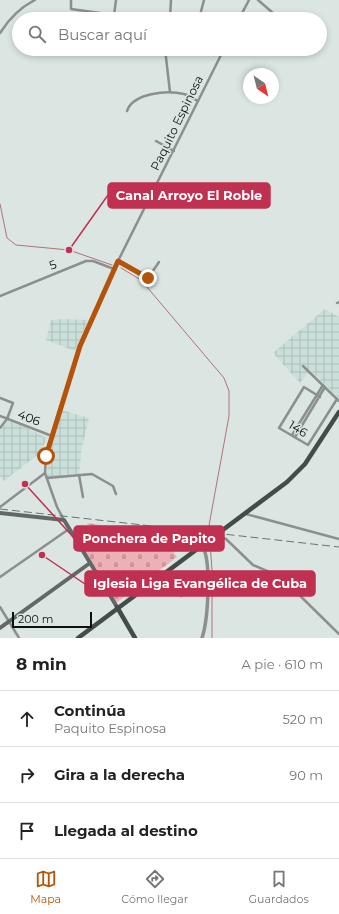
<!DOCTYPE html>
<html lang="es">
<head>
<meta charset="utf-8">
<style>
  :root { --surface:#fff; --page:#f2f2f2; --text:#222; --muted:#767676; --line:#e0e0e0; --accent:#b45309 }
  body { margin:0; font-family:Montserrat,sans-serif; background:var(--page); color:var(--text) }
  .compass { position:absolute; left:243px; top:68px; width:36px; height:36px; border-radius:50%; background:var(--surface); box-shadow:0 2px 6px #0003; rotate:145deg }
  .scale { position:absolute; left:12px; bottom:10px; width:80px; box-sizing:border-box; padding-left:4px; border:2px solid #0c100f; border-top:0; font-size:11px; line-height:14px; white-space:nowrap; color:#0c100f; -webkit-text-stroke:3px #dbe6e3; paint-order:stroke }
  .stop { position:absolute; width:12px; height:12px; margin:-9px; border:3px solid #b45309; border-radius:50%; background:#fff }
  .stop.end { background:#b45309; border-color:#fff; box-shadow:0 1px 4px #0008 }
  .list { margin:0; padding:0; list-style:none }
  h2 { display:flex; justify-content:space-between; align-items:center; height:52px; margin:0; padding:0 16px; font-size:17px }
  h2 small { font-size:13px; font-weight:400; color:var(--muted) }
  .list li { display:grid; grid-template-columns:26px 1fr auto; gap:12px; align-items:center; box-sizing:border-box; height:56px; padding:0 16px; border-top:1px solid var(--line) }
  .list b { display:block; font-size:15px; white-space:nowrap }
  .list p { margin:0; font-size:13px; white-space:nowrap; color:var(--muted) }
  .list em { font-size:13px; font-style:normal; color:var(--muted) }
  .icon { flex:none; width:22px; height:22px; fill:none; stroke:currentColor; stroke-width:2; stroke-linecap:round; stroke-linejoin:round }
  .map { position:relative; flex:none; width:339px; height:638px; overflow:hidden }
  .search { position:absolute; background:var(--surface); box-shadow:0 2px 6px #0003; left:12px; right:12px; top:12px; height:44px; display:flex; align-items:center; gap:10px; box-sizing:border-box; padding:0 14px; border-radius:22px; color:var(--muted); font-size:15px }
  .sheet { height:220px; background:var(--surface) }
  nav { display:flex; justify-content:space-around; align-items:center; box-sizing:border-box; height:56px; border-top:1px solid var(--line); background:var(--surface); font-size:11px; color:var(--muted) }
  nav a { display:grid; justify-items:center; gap:2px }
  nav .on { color:var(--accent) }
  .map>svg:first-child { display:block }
  .industrial { fill:url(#industrial-grid) }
  .cemetery { fill:url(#cemetery-stones) }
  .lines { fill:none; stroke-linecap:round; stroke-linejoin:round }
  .stream { stroke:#b47077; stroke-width:1 }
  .minor { stroke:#8b8f8e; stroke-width:2.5 }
  .tertiary { stroke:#8b8f8e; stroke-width:3.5 }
  .secondary { stroke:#616865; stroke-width:4 }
  .primary { stroke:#444c49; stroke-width:4.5 }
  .rail { stroke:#6a7270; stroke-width:1; stroke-dasharray:8 4; stroke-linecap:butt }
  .route { stroke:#b45309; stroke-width:5 }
  .labels { text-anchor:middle; stroke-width:3; stroke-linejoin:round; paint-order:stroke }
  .street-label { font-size:12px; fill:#0c100f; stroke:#dbe6e3 }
  .leader { fill:none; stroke:#c03050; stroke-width:1.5 }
  .callout-dot { fill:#c03050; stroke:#dbe6e3; stroke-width:1.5 }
  .callout { fill:#c03050; stroke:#c03050; stroke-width:1.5 }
  .callout-label { font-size:13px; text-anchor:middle; font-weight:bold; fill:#fff }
</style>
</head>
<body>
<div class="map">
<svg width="339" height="638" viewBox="0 0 339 638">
  <defs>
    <pattern id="industrial-grid" width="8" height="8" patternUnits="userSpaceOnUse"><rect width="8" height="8" fill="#cadfd9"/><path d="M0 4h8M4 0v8" fill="none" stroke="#acbeb9"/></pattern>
    <pattern id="cemetery-stones" width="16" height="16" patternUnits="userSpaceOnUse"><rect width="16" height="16" fill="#edb0b6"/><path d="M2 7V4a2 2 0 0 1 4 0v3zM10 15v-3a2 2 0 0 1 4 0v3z" fill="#ca969b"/></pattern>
  </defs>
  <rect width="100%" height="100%" fill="#dbe6e3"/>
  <g class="industrial">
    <polygon points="325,309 339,317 339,398 310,370 300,383 273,353"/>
    <polygon points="64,319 88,320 75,351 46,340 51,320"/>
    <polygon points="61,410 89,418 82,447 79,474 47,477 48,450"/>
    <polygon points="9,419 47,438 40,453 4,481 0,476 0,431"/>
  </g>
  <polygon class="cemetery" points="87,523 160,533 177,557 116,603 80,544 91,537"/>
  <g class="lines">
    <g class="stream">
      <polyline points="0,204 7,238 16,245 69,250 112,265"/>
      <polyline points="121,268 141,280 224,378 229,391 229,416 208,531"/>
      <polyline points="210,542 212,570 212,638"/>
    </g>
    <g class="minor">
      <polyline points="71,0 71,9 114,15 182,19"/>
      <polyline points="258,0 280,19"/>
      <polyline points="114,15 116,0"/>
      <polyline points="170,17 171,0"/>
      <polyline points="199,19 204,0"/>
      <polyline points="239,19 249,0"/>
      <path d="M 0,33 C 9,19 19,8 35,0"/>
      <polyline points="165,49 170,92"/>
      <path d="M 127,111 C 133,93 167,90 184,94 C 189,95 193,99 198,101"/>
      <polyline points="156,141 174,151"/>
      <polyline points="112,184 146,204"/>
      <polyline points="118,261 148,278 159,262"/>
      <polyline points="0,296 86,261 93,261 114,269"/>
      <polyline points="337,303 339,302"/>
      <polyline points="303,366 339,401"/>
      <polyline points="320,397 304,387 279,428 308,445 337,399"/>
      <polyline points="0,398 13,403 7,419 0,428"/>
      <polyline points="0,416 52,436"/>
      <polyline points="292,435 323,385"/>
      <polyline points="295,437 325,387"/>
      <polyline points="79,475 83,497"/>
      <polyline points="47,478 92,474 113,486 116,494"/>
      <polyline points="0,507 45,473"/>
      <polyline points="246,514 339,539"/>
      <polyline points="64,520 57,507 45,473 46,456 80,346 114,269 224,49"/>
      <polyline points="215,535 226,539 253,565 281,577 339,634"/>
      <polyline points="0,577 69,529"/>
      <polyline points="181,596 207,577"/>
      <polyline points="0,607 19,638"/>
    </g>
    <path class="tertiary" d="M 202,545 C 212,561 208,620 202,638"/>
    <g class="secondary">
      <polyline points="0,513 64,520 117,607"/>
      <polyline points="0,628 90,563"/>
    </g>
    <g class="primary">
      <polyline points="117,607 135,638"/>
      <polyline points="78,638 287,482 305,464 339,412"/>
    </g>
    <polyline class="rail" points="0,509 339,547"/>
  </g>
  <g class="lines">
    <polyline class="route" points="46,456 80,346 118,261 148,278"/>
  </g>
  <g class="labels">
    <g class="street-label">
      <text transform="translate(177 123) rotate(-64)" y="4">Paquito Espinosa</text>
      <text transform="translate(53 265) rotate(-22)" y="4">5</text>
      <text transform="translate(29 418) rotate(21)" y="4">406</text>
      <text transform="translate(298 429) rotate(32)" y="4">146</text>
    </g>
  </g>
  <path class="leader" d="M69 250L108 195M25 484L74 538M42 555L85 584"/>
  <g class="callout-dot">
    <circle cx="69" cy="250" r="4"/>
    <circle cx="25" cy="484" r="4"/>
    <circle cx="42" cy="555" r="4"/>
  </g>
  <g class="callout">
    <rect x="108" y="183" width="162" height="25" rx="4"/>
    <rect x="74" y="526" width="150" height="25" rx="4"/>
    <rect x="85" y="571" width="230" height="25" rx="4"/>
  </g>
  <g class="callout-label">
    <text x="189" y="200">Canal Arroyo El Roble</text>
    <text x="149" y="543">Ponchera de Papito</text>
    <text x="200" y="588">Iglesia Liga Evangélica de Cuba</text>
  </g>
</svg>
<svg class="compass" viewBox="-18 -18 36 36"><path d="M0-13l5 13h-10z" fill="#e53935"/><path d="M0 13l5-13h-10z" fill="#767676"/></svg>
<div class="scale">200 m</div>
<div class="stop" style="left:46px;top:456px"></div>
<div class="stop end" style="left:148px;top:278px"></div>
<div class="search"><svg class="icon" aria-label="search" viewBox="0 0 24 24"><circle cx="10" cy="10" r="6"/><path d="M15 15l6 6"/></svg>Buscar aquí</div>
</div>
<section class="sheet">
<h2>8 min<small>A pie · 610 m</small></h2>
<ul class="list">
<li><svg class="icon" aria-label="ahead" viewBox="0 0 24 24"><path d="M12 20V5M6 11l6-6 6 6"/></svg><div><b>Continúa</b><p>Paquito Espinosa</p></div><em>520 m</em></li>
<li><svg class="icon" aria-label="right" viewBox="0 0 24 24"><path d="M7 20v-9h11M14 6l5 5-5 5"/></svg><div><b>Gira a la derecha</b></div><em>90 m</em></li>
<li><svg class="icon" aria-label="arrive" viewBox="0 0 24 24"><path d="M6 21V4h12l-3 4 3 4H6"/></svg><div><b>Llegada al destino</b></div></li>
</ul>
</section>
<nav>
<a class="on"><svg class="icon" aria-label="map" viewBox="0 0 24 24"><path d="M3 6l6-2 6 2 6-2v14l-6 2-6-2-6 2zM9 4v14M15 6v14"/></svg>Mapa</a>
<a><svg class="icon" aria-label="directions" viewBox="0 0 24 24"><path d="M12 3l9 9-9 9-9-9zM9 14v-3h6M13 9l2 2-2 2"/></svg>Cómo llegar</a>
<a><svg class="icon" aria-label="saved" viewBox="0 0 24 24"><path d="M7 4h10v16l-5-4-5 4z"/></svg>Guardados</a>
</nav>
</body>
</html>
